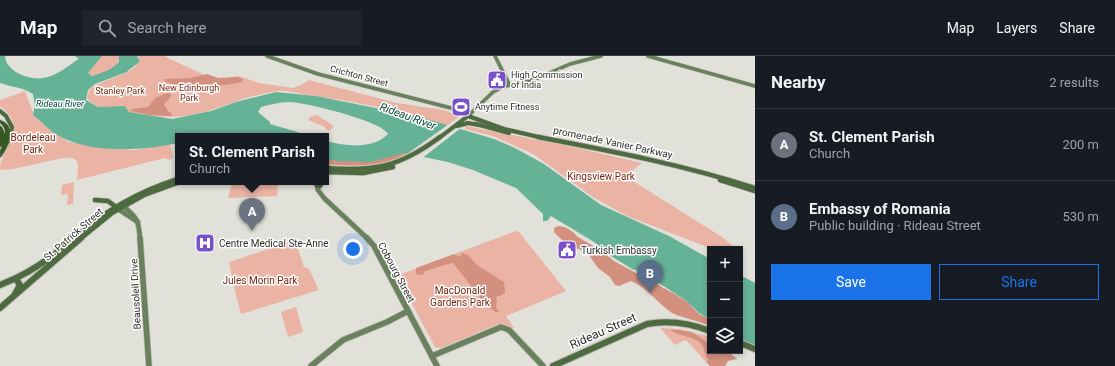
<!DOCTYPE html>
<html lang="en">
<head>
<meta charset="utf-8">
<style>
  :root { --surface:#171b24; --page:#20242c; --text:#f1f3f6; --muted:#9ea1a6; --line:#363941; --accent:#1a73e8 }
  body { margin:0; font-family:Roboto,sans-serif; background:var(--page); color:var(--text) }
  .controls { position:absolute; right:12px; bottom:12px; display:grid; overflow:hidden; border-radius:0px; box-shadow:0 2px 6px #0003 }
  .controls button { width:36px; height:36px; display:grid; place-items:center; padding:0; border:0; border-bottom:1px solid var(--line); background:var(--surface); color:var(--text); font:20px sans-serif }
  .you { position:absolute; left:353px; top:193px; width:14px; height:14px; margin:-10px; border:3px solid #fff; border-radius:50%; background:#1a73e8; box-shadow:0 0 0 6px #1a73e833 }
  .badge { display:grid; place-items:center; width:26px; height:26px; border-radius:50%; background:var(--accent); color:#fff; font-size:13px; font-weight:700 }
  .pin { position:absolute; translate:-50% -33px; filter:drop-shadow(0 1px 2px #0008) }
  .pin::after { content:''; position:absolute; top:21px; width:14px; height:12px; background:inherit; clip-path:polygon(0 0,100% 0,50% 100%) }
  .popup { position:absolute; left:175px; top:77px; width:154px; height:52px; box-sizing:border-box; display:grid; place-content:center; border-radius:0px; background:var(--surface); filter:drop-shadow(0 1px 3px #0005); font-size:13px; white-space:nowrap; color:var(--muted) }
  .popup b { font-size:15px; color:var(--text) }
  .popup::after { content:''; position:absolute; left:50%; top:100%; margin-left:-8px; border:8px solid transparent; border-top-color:var(--surface) }
  .list { margin:0; padding:0; list-style:none }
  h2 { display:flex; justify-content:space-between; align-items:center; height:52px; margin:0; padding:0 16px; font-size:17px }
  h2 small { font-size:13px; font-weight:400; color:var(--muted) }
  .list li { display:grid; grid-template-columns:26px 1fr auto; gap:12px; align-items:center; box-sizing:border-box; height:72px; padding:0 16px; border-top:1px solid var(--line) }
  .list b { display:block; font-size:15px; white-space:nowrap }
  .list p { margin:0; font-size:13px; white-space:nowrap; color:var(--muted) }
  .list em { font-size:13px; font-style:normal; color:var(--muted) }
  .actions { display:flex; gap:8px; padding:12px 16px }
  .actions a { flex:1; padding:9px 0; border:1px solid var(--accent); border-radius:0px; text-align:center; font-size:14px; color:var(--accent) }
  .actions .main { background:var(--accent); color:#fff }
  .icon { flex:none; width:22px; height:22px; fill:none; stroke:currentColor; stroke-width:2; stroke-linecap:round; stroke-linejoin:round }
  .map { position:relative; flex:none; width:755px; height:310px; overflow:hidden }
  header { display:flex; align-items:center; gap:24px; box-sizing:border-box; height:56px; padding:0 20px; background:var(--surface); border-bottom:1px solid var(--line) }
  header strong { font-size:19px }
  nav { display:flex; gap:22px; margin-inline-start:auto; font-size:14px }
  .search { width:280px; height:36px; background:var(--page); display:flex; align-items:center; gap:10px; box-sizing:border-box; padding:0 14px; border-radius:0px; color:var(--muted); font-size:15px }
  main { display:flex }
  aside { flex:1; background:var(--surface) }
  .map>svg:first-child { display:block }
  .green { fill:#eab3a4 }
  .forest { fill:#d3907f }
  .water { fill:#66b296 }
  .pier { fill:#e2e1d9 }
  .lines { fill:none; stroke-linecap:round; stroke-linejoin:round }
  .secondary-far2-casing { stroke:#bebdb6; stroke-width:4.5 }
  .secondary-far1-casing { stroke:#bebdb6; stroke-width:6 }
  .secondary-casing { stroke:#bebdb6; stroke-width:7 }
  .primary-far2-casing { stroke:#bebdb6; stroke-width:5 }
  .primary-far1-casing { stroke:#bebdb6; stroke-width:6 }
  .primary-casing { stroke:#bebdb6; stroke-width:8 }
  .highway-casing { stroke:#bebdb6; stroke-width:2 }
  .secondary-far2 { stroke:#6a815e; stroke-width:3.5 }
  .secondary-far1 { stroke:#6a815e; stroke-width:4.5 }
  .secondary { stroke:#6a815e; stroke-width:5.5 }
  .primary-far2 { stroke:#4e6a40; stroke-width:4 }
  .primary-far1 { stroke:#4e6a40; stroke-width:4.5 }
  .primary { stroke:#4e6a40; stroke-width:6 }
  .highway { fill:#375724; fill-rule:evenodd }
  .labels { text-anchor:middle; stroke-width:3; stroke-linejoin:round; paint-order:stroke }
  .far-poi-label { font-size:9px; fill:#2e2d2a; stroke:#fff; text-anchor:start }
  .far-street-label { font-size:9px; fill:#2e2d2a; stroke:#fff }
  .far-park-label { font-size:9px; fill:#752511; stroke:#fff }
  .far-water-label { font-size:9px; font-style:italic; fill:#004533; stroke:#fff }
  .park-label { font-size:10px; fill:#752511; stroke:#fff }
  .street-label { font-size:10px; fill:#2e2d2a; stroke:#fff }
  .poi-label { font-size:10px; fill:#2e2d2a; stroke:#fff; text-anchor:start }
  .water-label { font-size:11px; font-style:italic; fill:#004533; stroke:#fff }
  .near-street-label { font-size:12px; fill:#2e2d2a; stroke:#fff }
</style>
</head>
<body>
<header>
<strong>Map</strong>
<div class="search"><svg class="icon" aria-label="search" viewBox="0 0 24 24"><circle cx="10" cy="10" r="6"/><path d="M15 15l6 6"/></svg>Search here</div>
<nav><a>Map</a><a>Layers</a><a>Share</a></nav>
</header>
<main>
<div class="map">
<svg width="755" height="310" viewBox="0 0 755 310">
  <rect width="100%" height="100%" fill="#e2e1d9"/>
  <g class="green">
    <path d="M 102,0 L 119,0 L 120,1 C 117,13 100,21 89,19 L 87,18 Z"/>
    <path d="M 138,0 L 164,0 L 215,24 L 239,20 L 259,27 L 293,32 L 301,29 L 309,24 L 397,47 L 444,54 L 459,60 L 447,70 C 402,55 354,45 307,39 C 297,37 288,34 278,35 C 253,38 231,48 208,55 C 182,63 155,62 129,56 L 125,50 L 98,51 L 87,43 L 89,34 C 103,22 130,21 140,5 Z"/>
    <path d="M 25,35 L 34,59 L 51,75 L 69,86 L 104,92 L 135,94 L 170,88 L 173,102 L 169,104 L 165,102 L 77,124 C 78,109 82,100 63,102 L 13,113 L 0,114 C 2,88 30,74 0,50 L 0,44 Z"/>
    <polygon points="317,59 334,70 330,75 327,74 323,70 308,64 311,60"/>
    <polygon points="466,70 564,89 642,107 625,120 722,181 737,193 712,193 627,160 593,141 533,98 493,80 465,73"/>
    <polygon points="74,126 73,148 67,149 68,138 61,139 62,129"/>
    <polygon points="232,126 278,126 277,140 228,142"/>
    <polygon points="516,175 519,176 566,235 506,260 514,272 511,273 504,268 498,268 441,292 435,291 398,222 399,219"/>
    <polygon points="295,184 304,211 309,213 319,234 241,258 235,235 229,206"/>
    <polygon points="296,251 303,276 288,281 281,256"/>
    <polygon points="660,272 680,273 710,281 708,303 706,306 686,284 675,289"/>
  </g>
  <g class="forest">
    <polygon points="207,18 218,22 237,21 243,23 242,26 238,27 191,34 188,32 188,29 177,30 164,25 165,23 190,22"/>
    <polygon points="167,37 171,38 170,42 164,48 168,55 172,58 172,60 150,59 130,55 132,53 148,51 155,42"/>
    <path d="M 404,97 L 408,97 C 383,111 354,111 326,108 L 326,103 L 340,105 Z"/>
    <path d="M 558,170 L 565,171 L 573,176 L 578,181 L 602,195 L 614,205 L 673,237 L 686,245 L 699,258 L 710,263 L 710,270 C 700,265 679,261 672,257 C 657,247 648,232 631,225 L 619,230 L 615,229 L 610,221 L 598,212 L 589,199 L 583,194 L 565,190 L 563,185 L 554,176 L 554,172 Z"/>
    <path d="M 462,197 L 468,199 L 477,209 L 504,226 L 505,237 L 502,239 L 496,241 L 497,245 L 496,251 L 499,256 L 495,256 L 486,249 L 453,207 C 450,207 428,214 424,216 L 424,218 L 420,219 L 416,218 L 416,212 L 454,198 L 460,201 Z"/>
    <path d="M 670,273 L 692,276 L 707,286 L 710,285 L 710,295 L 727,295 L 737,303 L 728,305 L 725,310 L 710,310 L 706,306 L 708,304 C 705,299 705,293 702,289 C 694,279 677,281 670,273 Z"/>
  </g>
  <g class="water">
    <path d="M 0,0 L 5,0 C 6,17 33,26 48,21 C 59,18 69,9 79,3 L 75,0 L 102,0 L 88,17 L 92,20 C 102,17 111,14 119,6 L 119,0 L 137,0 L 140,5 C 136,10 131,11 127,16 L 95,28 L 88,34 L 86,44 L 98,51 L 125,50 L 129,56 L 172,63 L 211,55 L 236,46 L 276,36 L 316,40 L 420,61 L 494,83 L 515,92 L 544,108 L 601,149 L 669,180 L 710,203 L 710,263 L 699,257 L 685,244 L 642,216 L 632,213 L 611,200 L 594,186 L 551,160 L 547,165 L 543,165 L 543,158 L 516,132 L 473,114 L 448,106 L 404,97 L 371,106 L 337,105 L 326,103 L 326,85 C 345,90 372,94 388,78 C 382,65 307,47 291,46 C 281,46 271,48 261,51 L 258,56 L 270,66 L 270,68 L 311,80 L 178,80 L 178,87 C 142,95 89,98 57,79 C 48,74 42,65 33,59 L 35,49 L 33,38 C 23,31 11,31 0,27 Z"/>
    <polygon points="740,219 755,227 755,295 740,283"/>
  </g>
  <polygon class="pier" points="449,68 461,72 421,103 407,98"/>
  <g class="lines">
    <g class="secondary-far2-casing">
      <g id="secondary-far2">
        <polyline points="267,0 318,18 455,53 468,60 493,36 502,31 538,22 570,8 601,0"/>
        <polyline points="495,0 509,28"/>
        <polyline points="648,0 755,30"/>
      </g>
    </g>
    <g class="secondary-far1-casing">
      <g id="secondary-far1">
        <polyline points="316,126 318,134 324,142 368,183"/>
        <path d="M 123,150 C 137,161 139,165 140,183"/>
        <polyline points="118,153 138,166"/>
      </g>
    </g>
    <g class="secondary-casing">
      <g id="secondary">
        <polyline points="140,182 149,310"/>
        <polyline points="367,182 374,190 437,310"/>
        <polyline points="432,300 501,271 509,274 543,310"/>
        <polyline points="311,310 343,284 387,266 408,255"/>
      </g>
    </g>
    <g class="primary-far2-casing">
      <g id="primary-far2">
        <polyline points="0,55 6,60 12,71 10,82"/>
        <polyline points="476,68 509,77"/>
        <polyline points="457,70 468,67 479,69"/>
        <polyline points="439,82 468,60 504,73 543,82"/>
      </g>
    </g>
    <g class="primary-far1-casing">
      <g id="primary-far1">
        <path d="M 538,81 C 611,95 684,109 755,132"/>
        <polyline points="0,99 10,81"/>
        <path d="M 326,112 C 375,116 401,110 440,81"/>
        <polyline points="326,116 363,117 393,111"/>
        <polyline points="720,124 755,135"/>
        <polyline points="315,126 317,129"/>
        <polyline points="320,130 322,126"/>
        <polyline points="95,144 108,145 116,151"/>
        <path d="M 73,183 C 104,155 137,136 178,123"/>
        <polyline points="80,183 112,157 144,139 180,126"/>
      </g>
    </g>
    <g class="primary-casing">
      <g id="primary">
        <path d="M 0,229 C 29,218 51,203 74,182"/>
        <polyline points="15,238 20,229 16,223"/>
        <polyline points="0,252 81,182"/>
        <polyline points="740,287 755,293"/>
        <path d="M 553,310 L 647,268 C 669,264 689,267 710,275"/>
      </g>
    </g>
    <g class="highway-casing">
      <path id="highway" d="M 0,64 C 13,69 11,78 7,89 C 6,93 5,96 2,98 L 0,97 L 2,90 L 0,91 L 0,70 L 2,71 L 5,78 C 5,73 4,70 0,67 Z"/>
    </g>
    <use href="#secondary-far2" class="secondary-far2"/>
    <use href="#secondary-far1" class="secondary-far1"/>
    <use href="#secondary" class="secondary"/>
    <use href="#primary-far2" class="primary-far2"/>
    <use href="#primary-far1" class="primary-far1"/>
    <use href="#primary" class="primary"/>
    <use href="#highway" class="highway"/>
  </g>
  <defs>
    <g id="civic-square" transform="scale(1)"><rect x="-9" y="-9" width="18" height="18" rx="4" fill="#7951ca" stroke="#fff"/><path d="M-.6-6.5H3V-4.5H.6V-3L4-1V1h2V6H-6V1h2V-1L-.6-3ZM-1.2 2.5V6h2.4V2.5Z" fill="#fff"/></g>
    <g id="stadium-square" transform="scale(1)"><rect x="-9" y="-9" width="18" height="18" rx="4" fill="#7951ca" stroke="#fff"/><path d="M0-5a6.5 5 0 1 0 0 10a6.5 5 0 1 0 0-10ZM-3.5-1.8h7v3.6h-7Z" fill="#fff"/></g>
    <g id="hospital-square" transform="scale(1)"><rect x="-9" y="-9" width="18" height="18" rx="4" fill="#7951ca" stroke="#fff"/><path d="M-5-5h3v3.5h4V-5h3V5h-3V1.5h-4V5h-3Z" fill="#fff"/></g>
  </defs>
  <g fill-rule="evenodd">
    <use href="#civic-square" x="497" y="24"/>
    <use href="#stadium-square" x="461" y="51"/>
    <use href="#hospital-square" x="205" y="187"/>
    <use href="#civic-square" x="567" y="194"/>
  </g>
  <g class="labels">
    <g class="far-poi-label">
      <text x="511" y="22">High Commission<tspan x="511" dy="10">of India</tspan></text>
      <text x="475" y="54">Anytime Fitness</text>
    </g>
    <g class="far-street-label">
      <text transform="translate(359 20) rotate(15)" y="3">Crichton Street</text>
    </g>
    <g class="far-park-label">
      <text x="189" y="35">New Edinburgh<tspan x="189" dy="10">Park</tspan></text>
      <text x="120" y="38">Stanley Park</text>
    </g>
    <g class="far-water-label">
      <text x="60" y="51">Rideau River</text>
    </g>
    <g class="park-label">
      <text x="33" y="85">Bordeleau<tspan x="33" dy="12">Park</tspan></text>
      <text x="601" y="124">Kingsview Park</text>
      <text x="260" y="228">Jules Morin Park</text>
      <text x="460" y="238">MacDonald<tspan x="460" dy="12">Gardens Park</tspan></text>
    </g>
    <g class="street-label">
      <text transform="translate(613 86) rotate(12)" y="4">promenade Vanier Parkway</text>
      <text transform="translate(73 178) rotate(-41)" y="4">St. Patrick Street</text>
      <text transform="translate(397 216) rotate(62)" y="4">Cobourg Street</text>
      <text transform="translate(135 238) rotate(-93)" y="4">Beausoleil Drive</text>
    </g>
    <g class="poi-label">
      <text x="219" y="191">Centre Medical Ste-Anne</text>
      <text x="581" y="198">Turkish Embassy</text>
    </g>
    <g class="water-label">
      <text transform="translate(408 60) rotate(20)" y="4">Rideau River</text>
    </g>
    <g class="near-street-label">
      <text transform="translate(603 275) rotate(-24)" y="4">Rideau Street</text>
    </g>
  </g>
</svg>
<div class="controls">
<button>+</button>
<button>−</button>
<button><svg class="icon" aria-label="layers" viewBox="0 0 24 24"><path d="M12 4l9 5-9 5-9-5zM3 14l9 5 9-5"/></svg></button>
</div>
<div class="you"></div>
<div class="pin badge" style="left:252px;top:175px;background:#6b7280">A</div>
<div class="popup"><b>St. Clement Parish</b>Church</div>
<div class="pin badge" style="left:650px;top:237px;background:#5c6f8a">B</div>
</div>
<aside>
<h2>Nearby<small>2 results</small></h2>
<ul class="list">
<li><span class="badge" style="background:#6b7280">A</span><div><b>St. Clement Parish</b><p>Church</p></div><em>200 m</em></li>
<li><span class="badge" style="background:#5c6f8a">B</span><div><b>Embassy of Romania</b><p>Public building · Rideau Street</p></div><em>530 m</em></li>
</ul>
<div class="actions"><a class="main">Save</a><a>Share</a></div>
</aside>
</main>
</body>
</html>
